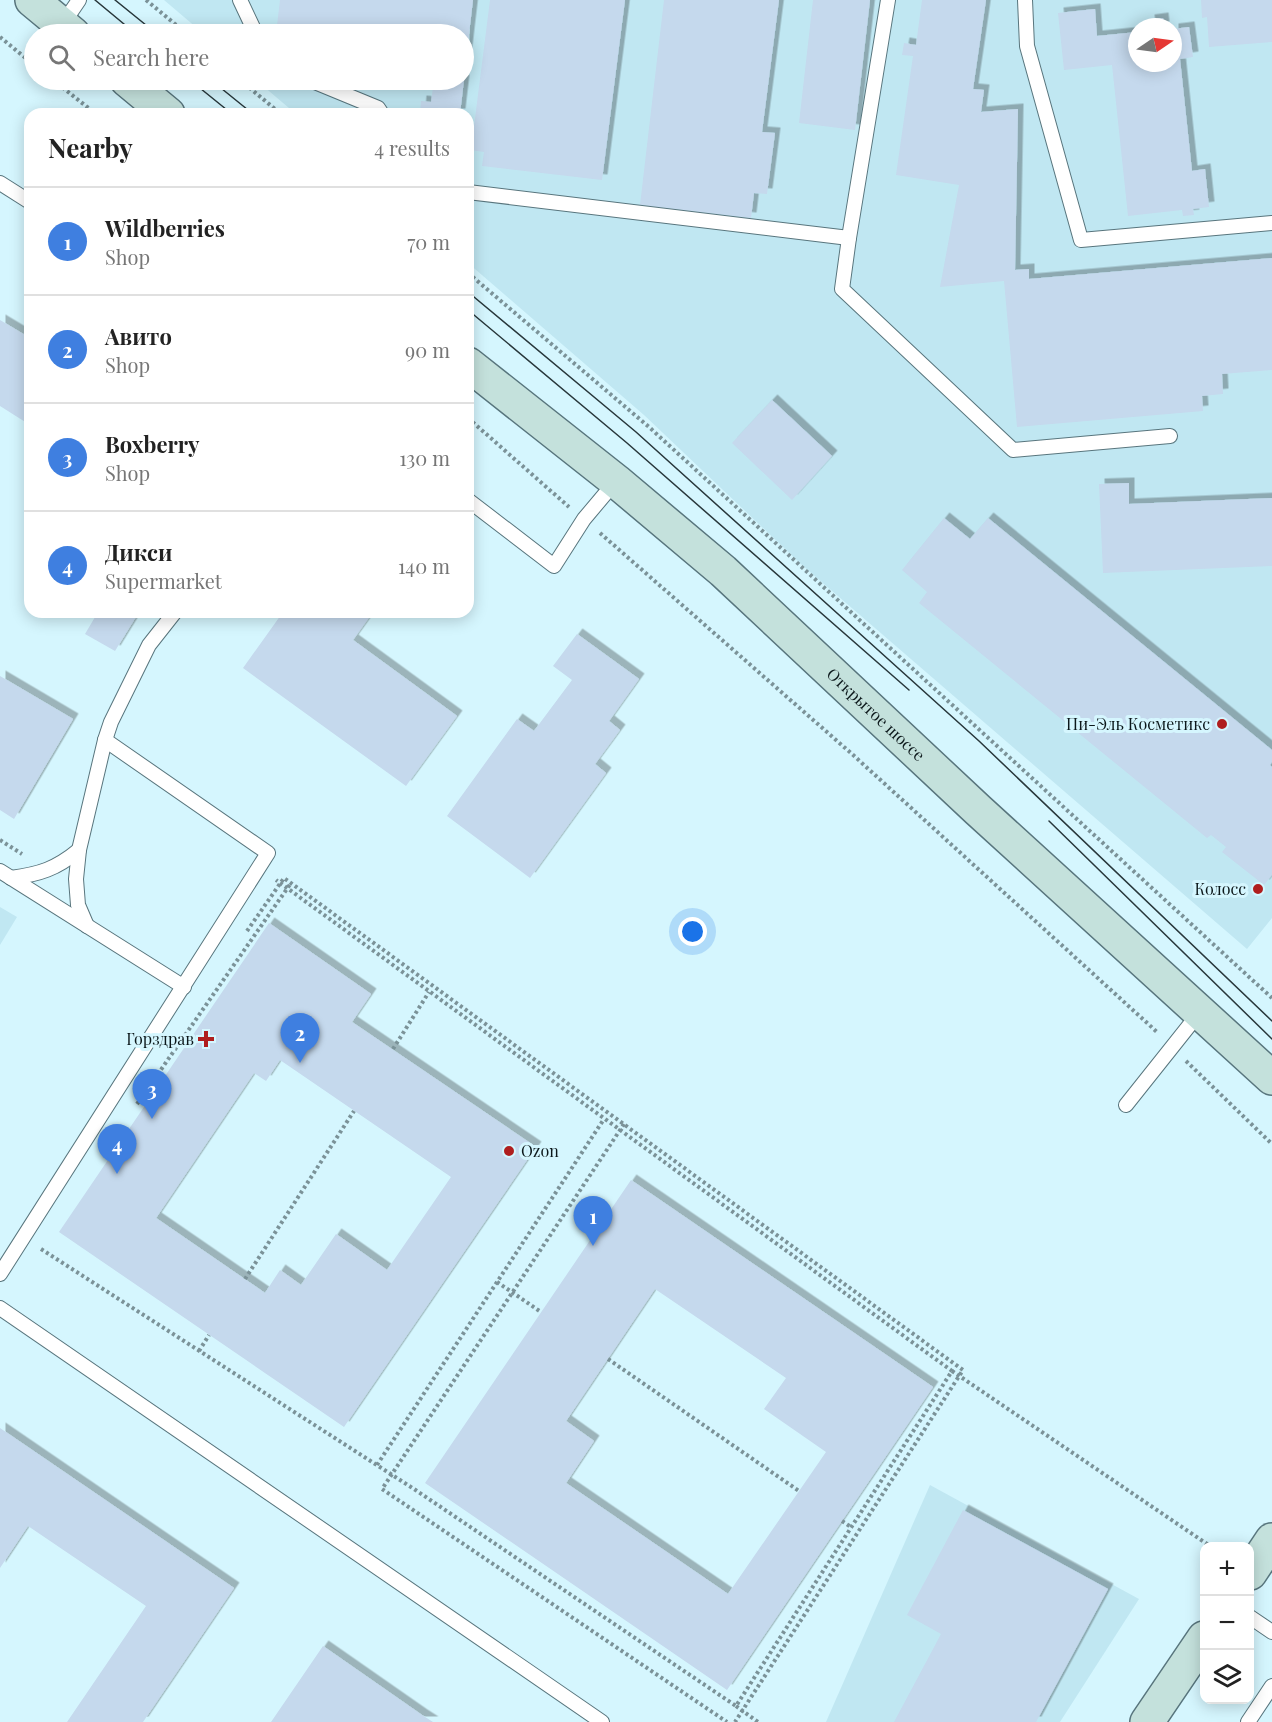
<!DOCTYPE html>
<html lang="en">
<head>
<meta charset="utf-8">
<style>
  :root { --surface:#fff; --page:#f2f2f2; --text:#222; --muted:#767676; --line:#e0e0e0; --accent:#7c3aed }
  body { margin:0; font-family:"Playfair Display",serif; background:var(--page); color:var(--text) }
  .controls { position:absolute; right:18px; bottom:18px; display:grid; overflow:hidden; border-radius:12px; box-shadow:0 3px 15px #0003 }
  .controls button { width:54px; height:54px; display:grid; place-items:center; padding:0; border:0; border-bottom:2px solid var(--line); background:var(--surface); color:var(--text); font:30px sans-serif }
  .compass { position:absolute; left:1128px; top:18px; width:54px; height:54px; border-radius:50%; background:var(--surface); box-shadow:0 3px 15px #0003; rotate:77deg }
  .you { position:absolute; left:693px; top:932px; width:21px; height:21px; margin:-15px; border:4px solid #fff; border-radius:50%; background:#1a73e8; box-shadow:0 0 0 9px #1a73e833 }
  .badge { display:grid; place-items:center; width:39px; height:39px; border-radius:50%; background:var(--accent); color:#fff; font-size:20px; font-weight:700 }
  .pin { position:absolute; translate:-50% -50px; filter:drop-shadow(0 2px 3px #0008) }
  .pin::after { content:''; position:absolute; top:32px; width:21px; height:18px; background:inherit; clip-path:polygon(0 0,100% 0,50% 100%) }
  .list { margin:0; padding:0; list-style:none }
  h2 { display:flex; justify-content:space-between; align-items:center; height:78px; margin:0; padding:0 24px; font-size:26px }
  h2 small { font-size:20px; font-weight:400; color:var(--muted) }
  .list li { display:grid; grid-template-columns:39px 1fr auto; gap:18px; align-items:center; box-sizing:border-box; height:108px; padding:0 24px; border-top:2px solid var(--line) }
  .list b { display:block; font-size:22px; white-space:nowrap }
  .list p { margin:0; font-size:20px; white-space:nowrap; color:var(--muted) }
  .list em { font-size:20px; font-style:normal; color:var(--muted) }
  .icon { flex:none; width:33px; height:33px; fill:none; stroke:currentColor; stroke-width:2; stroke-linecap:round; stroke-linejoin:round }
  .map { position:relative; flex:none; width:1272px; height:1722px; overflow:hidden }
  .search { position:absolute; background:var(--surface); box-shadow:0 3px 15px #0003; left:24px; top:24px; width:450px; height:66px; display:flex; align-items:center; gap:15px; box-sizing:border-box; padding:0 21px; border-radius:33px; color:var(--muted); font-size:22px }
  .panel { position:absolute; background:var(--surface); box-shadow:0 3px 15px #0003; left:24px; top:108px; width:450px; height:510px; border-radius:18px }
  .map>svg:first-child { display:block }
  .built { fill:#c0e7f2; fill-rule:evenodd }
  .building { fill:#c5d9ed; fill-rule:evenodd; filter:url(#shadow) }
  .lines { fill:none; stroke-linecap:round; stroke-linejoin:round }
  .service-casing { stroke:#58757d; stroke-width:16 }
  .secondary-casing { stroke:#58757d; stroke-width:36 }
  .path { stroke:#7b9298; stroke-width:4; stroke-dasharray:3 3; stroke-linecap:butt }
  .service { stroke:#fff; stroke-width:14 }
  .secondary { stroke:#c4e1dc; stroke-width:33 }
  .tram { stroke:#28373b; stroke-width:1.5 }
  .poi-dot { fill:#af1e1e; stroke:#d5f6fe; stroke-width:2 }
  .labels { text-anchor:middle; stroke-width:6; stroke-linejoin:round; paint-order:stroke }
  .street-label { font-size:16px; fill:#0c181b; stroke:#d5f6fe }
  .poi-label { font-size:16px; fill:#0c181b; stroke:#d5f6fe; text-anchor:end }
</style>
</head>
<body>
<div class="map">
<svg width="1272" height="1722" viewBox="0 0 1272 1722">
  <defs>
    <filter id="shadow"><feDropShadow dx="5.5" dy="-5.5" stdDeviation="0" flood-color="#0004"/></filter>
  </defs>
  <rect width="100%" height="100%" fill="#d5f6fe"/>
  <g class="built">
    <path d="M 164,0 L 1272,0 L 1272,918 L 1247,949 L 802,565 L 644,415 L 468,263 L 468,114 L 296,114 L 256,80 L 464,80 L 464,34 L 204,34 ZM 1137,27 L 1173,27 L 1173,63 L 1137,63 Z"/>
    <polygon points="0,907 17,917 0,945"/>
    <polygon points="930,1485 1139,1599 1060,1722 826,1722"/>
  </g>
  <g class="building">
    <polygon points="280,0 473,0 465,68 464,68 464,34 276,34"/>
    <polygon points="490,0 625,0 602,180 482,166 484,152 471,150"/>
    <polygon points="664,0 779,0 762,132 775,133 767,194 754,193 751,218 640,205"/>
    <polygon points="813,0 870,0 855,130 799,123"/>
    <polygon points="922,0 986,0 973,89 984,90 981,112 1018,109 1015,270 1029,269 1029,279 1272,258 1272,370 1222,374 1223,394 1202,396 1203,411 1017,427 1004,281 940,287 959,185 896,175 913,56 902,55 904,43 916,45"/>
    <polygon points="1201,0 1272,0 1272,42 1209,47 1207,17 1202,18"/>
    <polygon points="1095,9 1097,36 1137,32 1137,63 1173,63 1173,29 1189,27 1193,57 1180,59 1192,171 1205,169 1209,207 1193,209 1194,215 1183,216 1182,210 1128,216 1112,65 1064,70 1058,13"/>
    <polygon points="1163,18 1164,27 1150,27 1149,20"/>
    <polygon points="434,80 464,80 460,114 420,114 421,101 431,102"/>
    <polygon points="0,320 30,338 30,425 0,406"/>
    <polygon points="772,400 832,456 792,500 732,443"/>
    <polygon points="1129,483 1129,504 1272,498 1272,566 1103,573 1099,484"/>
    <polygon points="944,518 970,539 988,518 1272,750 1272,762 1270,765 1272,767 1272,875 1264,885 1222,852 1226,847 1211,835 1207,838 919,603 927,592 902,570"/>
    <polygon points="98,612 139,612 115,651 85,634"/>
    <polygon points="283,612 373,612 353,640 457,716 406,786 243,668"/>
    <polygon points="577,634 639,679 609,721 620,730 595,764 606,773 530,878 447,816 517,719 534,731 572,680 553,666"/>
    <polygon points="0,676 73,719 14,819 0,810"/>
    <path d="M 269,923 L 371,994 L 352,1022 L 536,1147 L 344,1427 L 59,1232 ZM 280,1060 L 451,1177 L 387,1270 L 336,1234 L 301,1285 L 280,1270 L 265,1293 L 156,1218 L 254,1073 L 266,1081 Z"/>
    <path d="M 631,1180 L 933,1387 L 727,1690 L 425,1483 ZM 655,1289 L 786,1378 L 764,1409 L 826,1452 L 728,1594 L 566,1483 L 594,1441 L 566,1421 Z"/>
    <polygon points="0,1428 234,1588 143,1722 67,1722 146,1606 28,1526 0,1568"/>
    <polygon points="963,1510 1108,1589 1036,1722 894,1722 941,1634 907,1615"/>
    <polygon points="323,1646 422,1715 433,1722 271,1722"/>
  </g>
  <g class="lines">
    <g class="service-casing">
      <g id="service">
        <polyline points="240,0 256,34"/>
        <polyline points="1025,0 1027,46 1081,240 1272,223"/>
        <polyline points="62,25 79,0"/>
        <polyline points="310,80 378,108 382,114"/>
        <polyline points="0,183 30,202"/>
        <polyline points="468,192 849,238 888,0"/>
        <polyline points="849,238 842,289 1013,450 1170,436"/>
        <polyline points="468,500 554,566 584,519 616,481"/>
        <polyline points="0,871 184,987"/>
        <path d="M 11,878 C 40,874 56,869 79,850"/>
        <polyline points="87,926 78,905 76,879 79,850 105,740 111,722 149,645 175,612"/>
        <polyline points="1126,1105 1200,1012"/>
        <polyline points="0,1274 268,853 105,740"/>
        <polyline points="0,1308 602,1722"/>
        <polyline points="1250,1617 1272,1632"/>
        <polyline points="1248,1722 1272,1686"/>
      </g>
    </g>
    <g class="secondary-casing">
      <g id="secondary">
        <polyline points="32,0 73,34"/>
        <polyline points="127,80 168,114"/>
        <path id="s1" d="M 468,364 L 616,481 L 723,571 L 978,810 L 1272,1078"/>
        <polyline points="1250,1573 1272,1540"/>
        <polyline points="1147,1722 1204,1638"/>
      </g>
    </g>
    <g class="path">
      <polyline points="146,0 187,34"/>
      <polyline points="0,37 34,65"/>
      <polyline points="53,80 96,114"/>
      <polyline points="240,80 281,114"/>
      <polyline points="468,273 649,427 1272,998"/>
      <polyline points="468,418 569,507"/>
      <polyline points="600,533 852,754 1157,1032"/>
      <polyline points="0,840 22,854"/>
      <polyline points="247,931 284,878 963,1370 735,1722"/>
      <polyline points="393,1049 429,992"/>
      <polyline points="1186,1061 1272,1144"/>
      <polyline points="137,1104 291,883"/>
      <polyline points="624,1124 382,1489 727,1722"/>
      <polyline points="41,1249 414,1489 736,1706 952,1371 276,880"/>
      <polyline points="245,1279 354,1111"/>
      <polyline points="497,1282 541,1312"/>
      <polyline points="199,1351 209,1335"/>
      <polyline points="608,1359 799,1491"/>
      <polyline points="952,1371 1210,1546"/>
      <polyline points="377,1465 604,1119"/>
      <polyline points="842,1521 851,1527"/>
      <polyline points="736,1706 758,1722"/>
    </g>
    <use href="#service" class="service"/>
    <use href="#secondary" class="secondary"/>
    <g class="tram">
      <polyline points="95,0 136,34"/>
      <polyline points="115,0 157,34"/>
      <polyline points="190,80 232,114"/>
      <polyline points="211,80 253,114"/>
      <polyline points="468,292 636,432 979,741 1272,1021"/>
      <polyline points="468,310 627,443 909,690"/>
      <polyline points="1049,821 1272,1039"/>
    </g>
  </g>
  <g class="poi-dot">
    <circle cx="1222" cy="724" r="6"/>
    <circle cx="1258" cy="889" r="6"/>
    <path d="M203 1030h6v6h6v6h-6v6h-6v-6h-6v-6h6z"/>
    <circle cx="509" cy="1151" r="6"/>
  </g>
  <g class="labels">
    <g class="street-label">
      <text dy="6" stroke="none"><textPath href="#s1" startOffset="538">Открытое шоссе</textPath></text>
    </g>
    <g class="poi-label">
      <text x="1210" y="730">Пи-Эль Косметикс</text>
      <text x="1246" y="895">Колосс</text>
      <text x="194" y="1045">Горздрав</text>
      <text x="521" y="1157" text-anchor="start">Ozon</text>
    </g>
  </g>
</svg>
<div class="controls">
<button>+</button>
<button>−</button>
<button><svg class="icon" aria-label="layers" viewBox="0 0 24 24"><path d="M12 4l9 5-9 5-9-5zM3 14l9 5 9-5"/></svg></button>
</div>
<svg class="compass" viewBox="-18 -18 36 36"><path d="M0-13l5 13h-10z" fill="#e53935"/><path d="M0 13l5-13h-10z" fill="#767676"/></svg>
<div class="you"></div>
<div class="pin badge" style="left:593px;top:1246px;background:#3f7fe0">1</div>
<div class="pin badge" style="left:300px;top:1063px;background:#3f7fe0">2</div>
<div class="pin badge" style="left:152px;top:1119px;background:#3f7fe0">3</div>
<div class="pin badge" style="left:117px;top:1174px;background:#3f7fe0">4</div>
<div class="search"><svg class="icon" aria-label="search" viewBox="0 0 24 24"><circle cx="10" cy="10" r="6"/><path d="M15 15l6 6"/></svg>Search here</div>
<section class="panel">
<h2>Nearby<small>4 results</small></h2>
<ul class="list">
<li><span class="badge" style="background:#3f7fe0">1</span><div><b>Wildberries</b><p>Shop</p></div><em>70 m</em></li>
<li><span class="badge" style="background:#3f7fe0">2</span><div><b>Авито</b><p>Shop</p></div><em>90 m</em></li>
<li><span class="badge" style="background:#3f7fe0">3</span><div><b>Boxberry</b><p>Shop</p></div><em>130 m</em></li>
<li><span class="badge" style="background:#3f7fe0">4</span><div><b>Дикси</b><p>Supermarket</p></div><em>140 m</em></li>
</ul>
</section>
</div>
</body>
</html>
